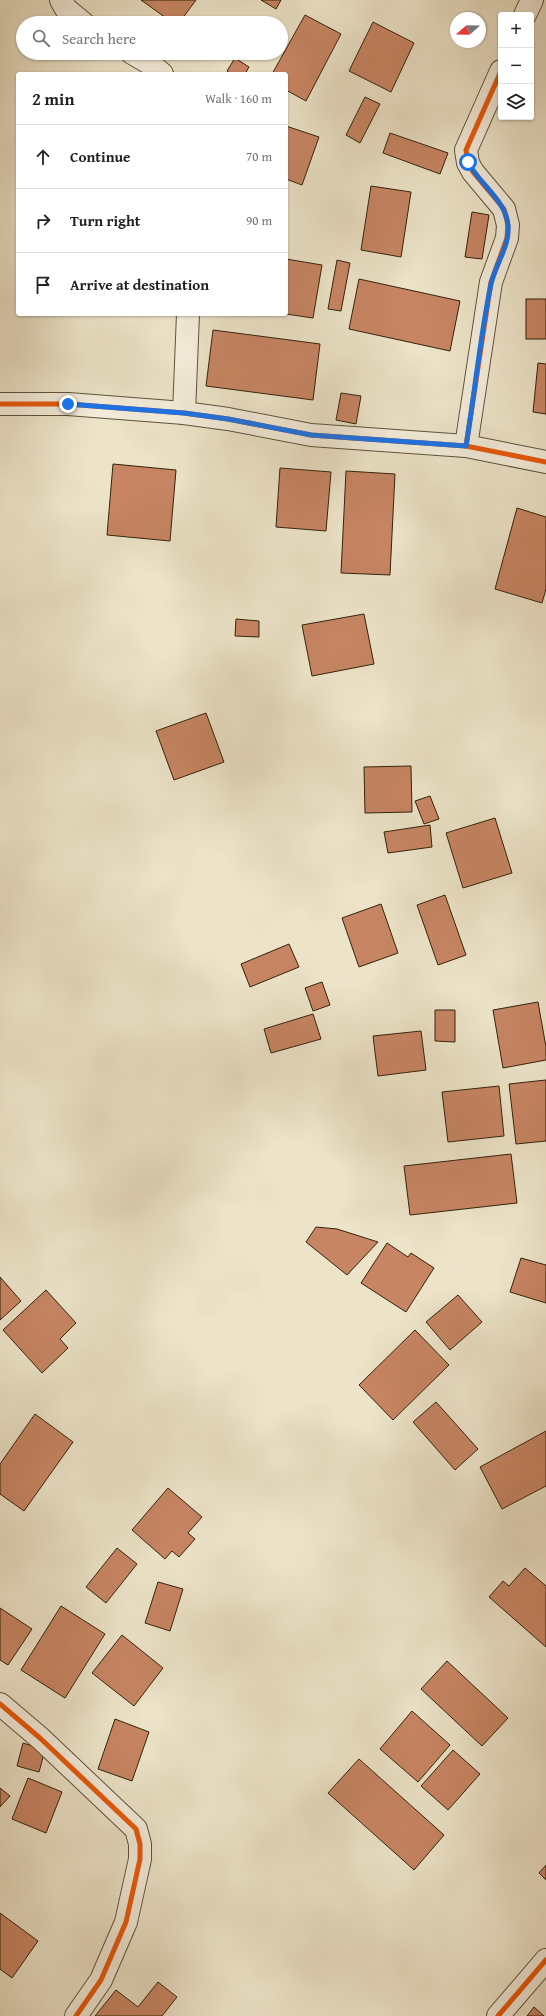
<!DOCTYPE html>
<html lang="en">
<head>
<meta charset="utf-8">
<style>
  :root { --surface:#fff; --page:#f2f2f2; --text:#222; --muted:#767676; --line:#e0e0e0 }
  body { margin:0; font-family:"Gentium Book Plus",serif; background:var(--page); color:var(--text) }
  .controls { position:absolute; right:12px; top:12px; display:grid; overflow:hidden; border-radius:4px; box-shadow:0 1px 3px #0004 }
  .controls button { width:36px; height:36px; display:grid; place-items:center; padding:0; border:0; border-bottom:1px solid var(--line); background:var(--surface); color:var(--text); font:20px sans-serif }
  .compass { position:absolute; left:450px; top:12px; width:36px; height:36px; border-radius:50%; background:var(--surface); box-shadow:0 1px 3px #0004; rotate:250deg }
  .stop { position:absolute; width:12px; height:12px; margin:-9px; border:3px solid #1a73e8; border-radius:50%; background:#fff }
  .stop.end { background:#1a73e8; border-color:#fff; box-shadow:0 1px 4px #0008 }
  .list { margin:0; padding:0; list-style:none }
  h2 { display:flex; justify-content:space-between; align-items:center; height:52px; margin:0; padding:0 16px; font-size:17px }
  h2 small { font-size:13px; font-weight:400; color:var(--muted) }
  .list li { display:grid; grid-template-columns:26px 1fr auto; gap:12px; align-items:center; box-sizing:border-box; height:64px; padding:0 16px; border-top:1px solid var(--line) }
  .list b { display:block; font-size:15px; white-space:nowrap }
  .list em { font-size:13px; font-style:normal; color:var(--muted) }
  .icon { flex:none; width:22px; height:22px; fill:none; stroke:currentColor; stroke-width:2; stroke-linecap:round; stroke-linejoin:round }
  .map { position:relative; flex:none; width:546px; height:2016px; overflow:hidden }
  .search { position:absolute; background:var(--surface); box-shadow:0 1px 3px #0004; left:16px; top:16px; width:272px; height:44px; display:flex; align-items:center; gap:10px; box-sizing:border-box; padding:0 14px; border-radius:22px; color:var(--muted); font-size:15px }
  .panel { position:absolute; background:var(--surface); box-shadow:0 1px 3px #0004; left:16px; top:72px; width:272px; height:244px; border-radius:4px }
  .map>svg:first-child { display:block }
  .building { fill:#c78563; stroke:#32220b }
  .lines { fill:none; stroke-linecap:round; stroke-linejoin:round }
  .street-casing { stroke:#60523a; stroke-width:24 }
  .street { stroke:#f3eddb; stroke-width:22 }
  .cycleway-casing { stroke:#f3eddb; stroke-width:8 }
  .cycleway { stroke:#e8590c; stroke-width:5 }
  .route { stroke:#1a73e8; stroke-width:5 }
</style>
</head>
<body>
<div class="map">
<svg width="546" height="2016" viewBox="0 0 546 2016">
  <rect width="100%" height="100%" fill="#ece3c8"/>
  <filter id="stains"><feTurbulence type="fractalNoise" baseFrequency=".005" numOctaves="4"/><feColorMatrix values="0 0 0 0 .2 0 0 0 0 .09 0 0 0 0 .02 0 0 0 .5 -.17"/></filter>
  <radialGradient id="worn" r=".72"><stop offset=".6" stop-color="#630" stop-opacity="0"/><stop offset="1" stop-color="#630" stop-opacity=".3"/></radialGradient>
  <g class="building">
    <polygon points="141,0 196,0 179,23 173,23"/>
    <polygon points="261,0 281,0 276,9"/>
    <polygon points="305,15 341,34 306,101 286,90 286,74 272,74"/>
    <polygon points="373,22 414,43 391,92 349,71"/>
    <polygon points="235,58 249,67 245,74 231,74 227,71"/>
    <polygon points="365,97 380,104 360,143 346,135"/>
    <polygon points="286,126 319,137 302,185 286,179"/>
    <polygon points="390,133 448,153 440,174 383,153"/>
    <polygon points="371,186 411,192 401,257 361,250"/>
    <polygon points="472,212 489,215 482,259 465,257"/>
    <polygon points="286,259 322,265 313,318 286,314"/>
    <polygon points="337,260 350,263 341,311 328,309"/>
    <polygon points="359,279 460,301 450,351 349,329"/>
    <rect x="526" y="299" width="20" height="40"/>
    <polygon points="213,330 320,344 313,400 206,386"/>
    <polygon points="538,363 546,364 546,414 533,412"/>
    <polygon points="341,393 361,396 356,424 336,420"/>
    <polygon points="113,464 176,470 170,541 107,535"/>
    <polygon points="280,468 331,472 326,531 276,527"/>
    <polygon points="346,471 395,474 390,575 341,573"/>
    <polygon points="517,508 546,517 546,589 542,603 495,589"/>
    <polygon points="364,614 374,664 312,676 302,625"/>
    <polygon points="236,619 259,621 259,637 235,636"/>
    <polygon points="206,713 224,762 174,780 156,731"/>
    <polygon points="411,766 412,812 365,813 364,767"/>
    <polygon points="430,796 439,819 424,824 415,801"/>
    <polygon points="495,818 512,873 463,888 446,833"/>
    <polygon points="430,825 432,847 388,853 384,832"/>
    <polygon points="445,895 466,955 438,965 417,905"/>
    <polygon points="381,904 398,953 359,967 342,918"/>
    <polygon points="289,944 299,967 250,987 241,964"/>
    <polygon points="322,982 330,1005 313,1011 305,988"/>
    <polygon points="538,1002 546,1047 546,1060 503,1068 493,1010"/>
    <polygon points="435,1010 455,1010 455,1042 435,1041"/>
    <polygon points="313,1014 321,1039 271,1053 264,1029"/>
    <polygon points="421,1031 426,1070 378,1076 373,1036"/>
    <polygon points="546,1080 546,1141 516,1144 509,1084"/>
    <polygon points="499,1086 504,1136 448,1142 442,1092"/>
    <polygon points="511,1154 517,1203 410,1215 404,1166"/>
    <polygon points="316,1227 337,1229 378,1242 347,1275 306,1242"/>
    <polygon points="387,1243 408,1257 411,1253 434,1268 406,1312 361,1283"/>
    <polygon points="521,1258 546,1265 546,1303 510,1292"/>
    <polygon points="0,1277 21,1301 0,1320"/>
    <polygon points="46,1290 76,1323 60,1339 68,1348 42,1373 3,1330"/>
    <polygon points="458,1295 482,1322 450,1350 426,1322"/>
    <polygon points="415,1330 449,1365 393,1420 359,1385"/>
    <polygon points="436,1402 478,1449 455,1470 413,1422"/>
    <polygon points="35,1414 73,1442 24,1511 0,1494 0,1464"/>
    <polygon points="546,1431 546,1486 502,1509 480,1467"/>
    <polygon points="168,1488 202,1517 188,1533 195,1539 179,1557 172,1551 165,1559 132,1530"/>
    <polygon points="117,1548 137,1564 106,1603 86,1587"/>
    <polygon points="525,1568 546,1586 546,1647 489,1597 503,1581 509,1586"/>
    <polygon points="158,1582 183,1589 170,1631 145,1623"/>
    <polygon points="61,1606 105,1634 65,1698 21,1670"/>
    <polygon points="0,1608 32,1629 8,1665 0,1660"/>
    <polygon points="122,1635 163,1668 134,1706 92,1673"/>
    <polygon points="447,1661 508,1718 482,1746 421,1689"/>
    <polygon points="412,1711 450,1745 418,1782 380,1749"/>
    <polygon points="115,1719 149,1732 132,1781 98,1769"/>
    <polygon points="23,1743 45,1750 39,1772 17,1766"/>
    <polygon points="453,1750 480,1774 448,1810 421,1786"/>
    <polygon points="359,1759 444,1835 414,1870 328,1793"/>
    <polygon points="28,1778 62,1792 46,1833 12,1819"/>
    <polygon points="0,1788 10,1796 0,1807"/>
    <polygon points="546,1865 546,1880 539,1873"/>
    <polygon points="0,1913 38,1941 12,1978 0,1969"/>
    <polygon points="158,1982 177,1997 162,2016 95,2016 116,1990 138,2007"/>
    <polygon points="534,2007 544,2016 527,2016"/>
  </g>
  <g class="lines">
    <g class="street-casing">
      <g id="street">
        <polyline points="61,0 66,9 83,23"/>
        <polyline points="525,15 532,0"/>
        <polyline points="132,53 149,63 162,74"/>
        <polyline points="0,404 68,404 184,413 228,419 311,435 466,446 546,462"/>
        <polyline points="184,413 188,314"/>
        <polyline points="466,446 491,282 507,238 508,225 504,209 473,172 468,163 466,150 501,71"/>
        <polyline points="0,1704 40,1738 136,1829 140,1844 140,1859 126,1922 101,1980 76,2016"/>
        <polyline points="498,2016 546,1960"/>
      </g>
    </g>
    <use href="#street" class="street"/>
    <g class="cycleway-casing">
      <g id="cycleway">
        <polyline points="0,404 68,404 184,413 228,419 311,435 466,446 546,462"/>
        <polyline points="466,446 491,282 507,238 508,225 504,209 473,172 468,163 466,150 501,71"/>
        <polyline points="0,1704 40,1738 136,1829 140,1844 140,1859 126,1922 101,1980 76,2016"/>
        <polyline points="498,2016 546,1960"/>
      </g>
    </g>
    <use href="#cycleway" class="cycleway"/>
  </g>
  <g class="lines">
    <path class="route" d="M 68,404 L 184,413 L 228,419 L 311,435 L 466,446 C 475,392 480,337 491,284 C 495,265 510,246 508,226 C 507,201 479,184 468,162"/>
  </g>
  <rect width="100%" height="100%" filter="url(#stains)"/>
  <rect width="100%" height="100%" fill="url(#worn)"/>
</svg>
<div class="controls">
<button>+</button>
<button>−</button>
<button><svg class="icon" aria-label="layers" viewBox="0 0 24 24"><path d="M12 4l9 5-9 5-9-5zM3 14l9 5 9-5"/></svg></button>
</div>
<svg class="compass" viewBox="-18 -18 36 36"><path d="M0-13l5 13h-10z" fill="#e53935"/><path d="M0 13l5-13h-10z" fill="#767676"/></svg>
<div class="stop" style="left:468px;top:162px"></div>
<div class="stop end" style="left:68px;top:404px"></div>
<div class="search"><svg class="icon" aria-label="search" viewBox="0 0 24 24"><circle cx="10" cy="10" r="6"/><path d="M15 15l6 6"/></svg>Search here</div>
<section class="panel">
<h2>2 min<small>Walk · 160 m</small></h2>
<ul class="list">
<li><svg class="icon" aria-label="ahead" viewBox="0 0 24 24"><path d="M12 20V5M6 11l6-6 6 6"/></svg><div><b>Continue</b></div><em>70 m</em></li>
<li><svg class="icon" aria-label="right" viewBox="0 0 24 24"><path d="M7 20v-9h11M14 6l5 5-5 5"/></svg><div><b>Turn right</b></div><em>90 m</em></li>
<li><svg class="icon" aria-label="arrive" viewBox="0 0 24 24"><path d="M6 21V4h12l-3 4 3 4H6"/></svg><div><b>Arrive at destination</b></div></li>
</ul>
</section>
</div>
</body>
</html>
